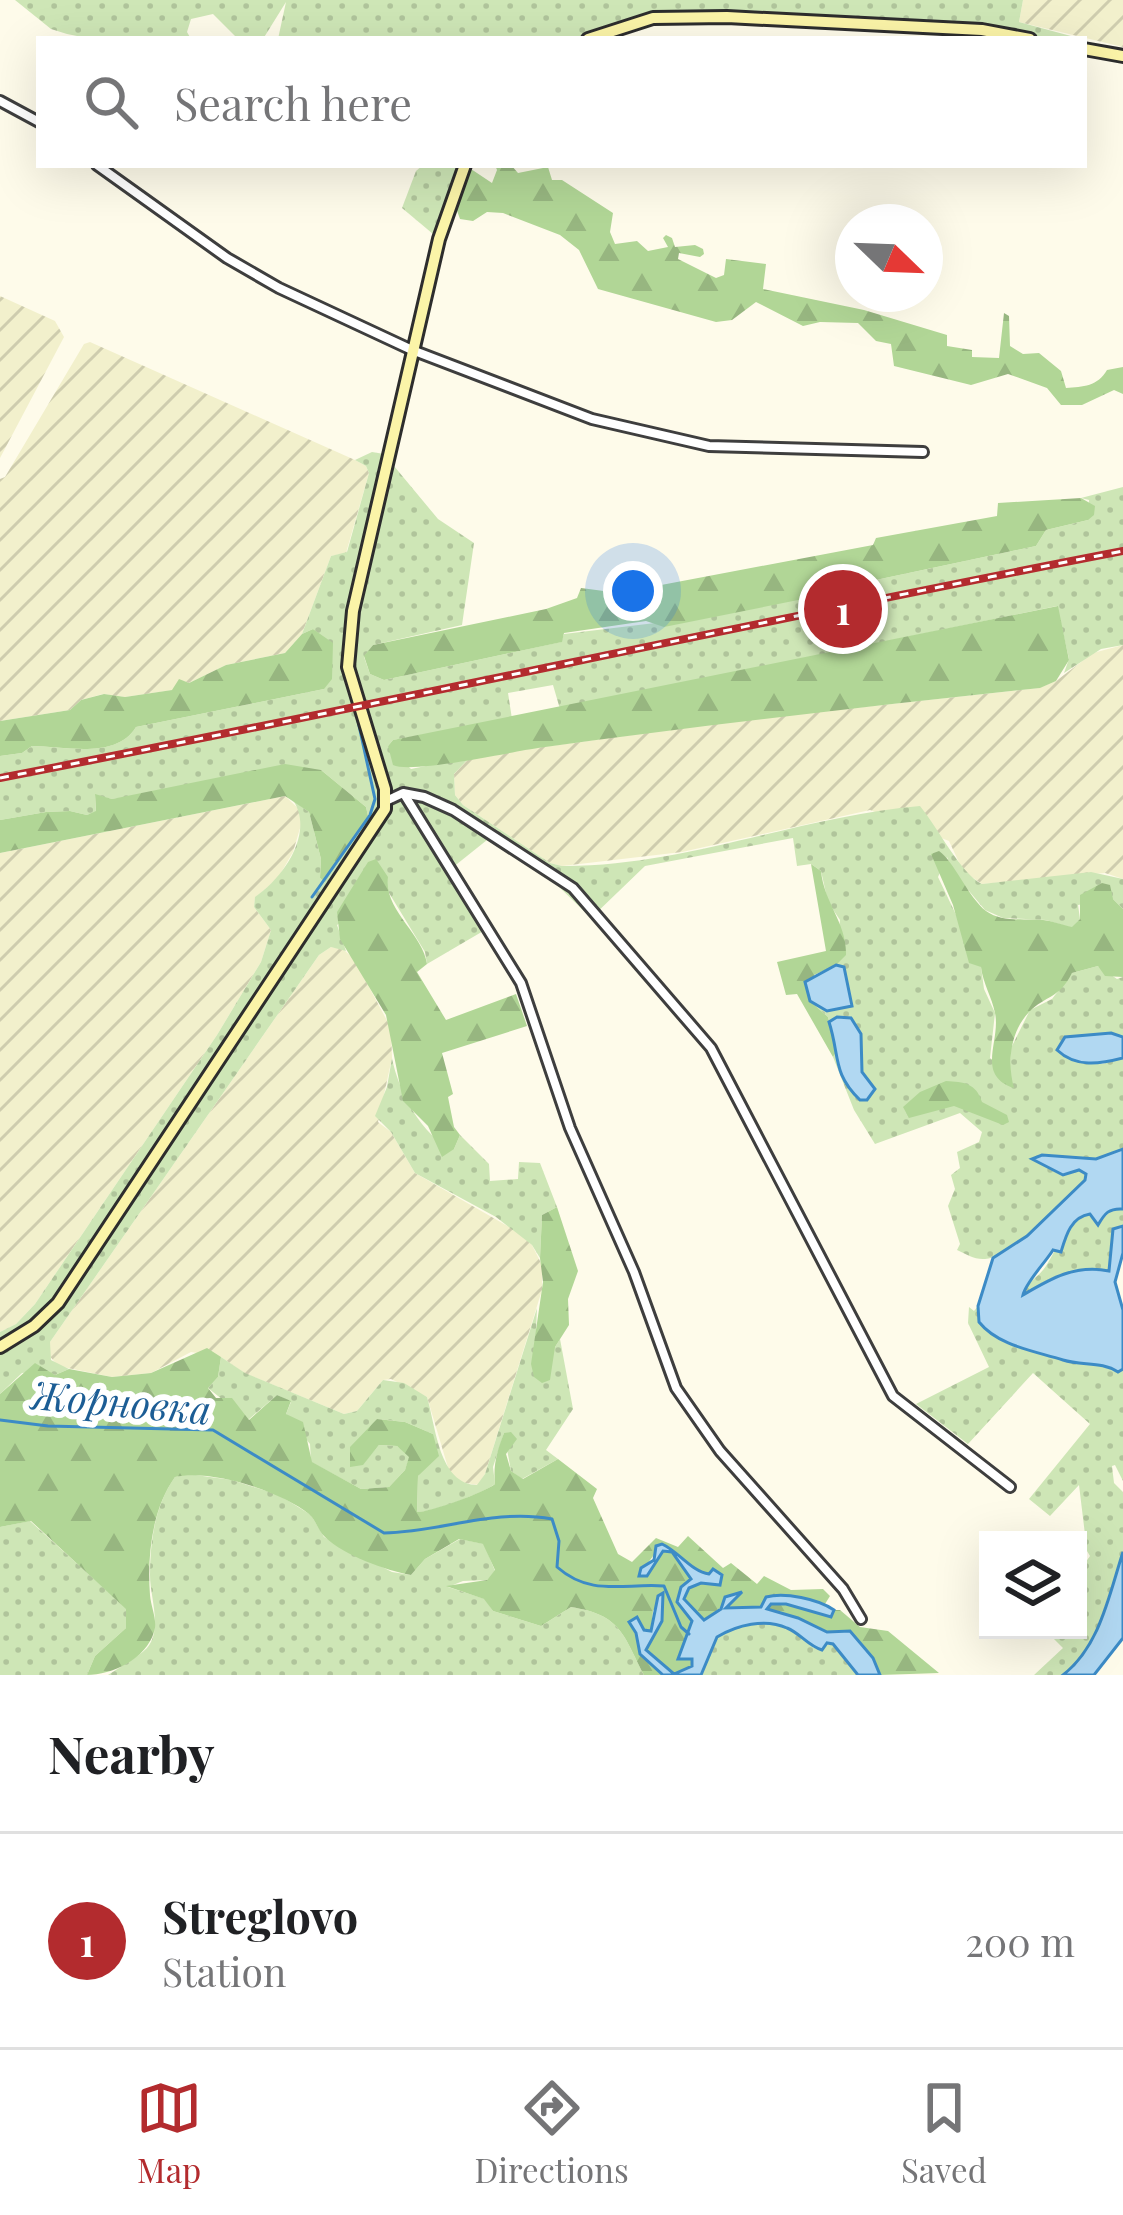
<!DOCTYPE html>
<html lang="en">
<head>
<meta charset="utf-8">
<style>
  :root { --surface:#fff; --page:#f6f6f6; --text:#202124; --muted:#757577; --line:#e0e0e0; --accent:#b32b2e }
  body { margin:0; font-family:"Playfair Display",serif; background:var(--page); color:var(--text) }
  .controls { position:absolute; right:36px; bottom:36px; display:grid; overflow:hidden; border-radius:0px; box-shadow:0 12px 48px #0002 }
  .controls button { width:108px; height:108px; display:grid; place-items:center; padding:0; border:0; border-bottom:3px solid var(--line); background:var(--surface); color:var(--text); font:60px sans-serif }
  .compass { position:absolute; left:835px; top:204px; width:108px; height:108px; border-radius:50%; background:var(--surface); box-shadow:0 12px 48px #0002; rotate:113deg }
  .you { position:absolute; left:633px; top:591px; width:42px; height:42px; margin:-30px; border:9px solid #fff; border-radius:50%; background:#1a73e8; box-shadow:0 0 0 18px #1a73e833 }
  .badge { display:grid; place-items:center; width:78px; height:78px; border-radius:50%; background:var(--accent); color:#fff; font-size:39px; font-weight:700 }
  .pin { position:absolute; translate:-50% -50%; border:6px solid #fff; box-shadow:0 3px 12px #0006 }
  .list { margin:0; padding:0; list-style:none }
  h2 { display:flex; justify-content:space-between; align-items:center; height:156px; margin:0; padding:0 48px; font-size:51px }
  h2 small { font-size:39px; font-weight:400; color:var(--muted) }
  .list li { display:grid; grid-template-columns:78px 1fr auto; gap:36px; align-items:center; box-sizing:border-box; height:216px; padding:0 48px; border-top:3px solid var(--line) }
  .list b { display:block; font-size:45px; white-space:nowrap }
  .list p { margin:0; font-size:39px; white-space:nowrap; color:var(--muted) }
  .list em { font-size:39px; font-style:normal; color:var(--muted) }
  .icon { flex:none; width:66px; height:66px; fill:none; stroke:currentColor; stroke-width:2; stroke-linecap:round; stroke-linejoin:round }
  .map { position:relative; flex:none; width:1123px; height:1675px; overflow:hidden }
  .search { position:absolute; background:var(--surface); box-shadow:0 12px 48px #0002; left:36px; right:36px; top:36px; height:132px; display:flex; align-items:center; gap:30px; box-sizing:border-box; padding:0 42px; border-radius:0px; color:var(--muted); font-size:45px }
  .sheet { height:372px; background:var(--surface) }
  nav { display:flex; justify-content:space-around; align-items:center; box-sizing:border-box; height:168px; border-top:3px solid var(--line); background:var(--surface); font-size:33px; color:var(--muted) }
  nav a { display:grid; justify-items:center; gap:6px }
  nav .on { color:var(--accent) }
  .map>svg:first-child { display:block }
  .farmland { fill:url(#farmland-furrows) }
  .green { fill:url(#green-dots) }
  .forest { fill:url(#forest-firs) }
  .water { fill:#b1d8f2; stroke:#3c8bc6; stroke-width:3 }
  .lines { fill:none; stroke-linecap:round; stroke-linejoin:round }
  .stream { stroke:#3c8bc6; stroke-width:3 }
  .street-casing { stroke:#3e3e3e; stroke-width:14 }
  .secondary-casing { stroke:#2d2d2d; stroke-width:16 }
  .street { stroke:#fff; stroke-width:8 }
  .secondary { stroke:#fbf4a8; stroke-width:10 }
  .rail-casing { stroke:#b32b2e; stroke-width:8 }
  .rail { stroke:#fff; stroke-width:3; stroke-dasharray:9; stroke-linecap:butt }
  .labels { text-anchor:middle; stroke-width:12; stroke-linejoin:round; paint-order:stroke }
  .water-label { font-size:39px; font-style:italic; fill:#1c5d95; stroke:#fff }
</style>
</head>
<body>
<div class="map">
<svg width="1123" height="1675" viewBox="0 0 1123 1675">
  <defs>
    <pattern id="farmland-furrows" width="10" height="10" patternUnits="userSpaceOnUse" patternTransform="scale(3)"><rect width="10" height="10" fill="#f2f0cc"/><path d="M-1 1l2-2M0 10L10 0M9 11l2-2" fill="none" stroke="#ceccae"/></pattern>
    <pattern id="green-dots" width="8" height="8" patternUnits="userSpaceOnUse" patternTransform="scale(3)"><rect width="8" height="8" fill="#cee6b6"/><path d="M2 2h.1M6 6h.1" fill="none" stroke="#b0c49b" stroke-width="1.8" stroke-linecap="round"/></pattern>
    <pattern id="forest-firs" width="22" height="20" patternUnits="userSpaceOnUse" patternTransform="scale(3)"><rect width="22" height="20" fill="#b1d696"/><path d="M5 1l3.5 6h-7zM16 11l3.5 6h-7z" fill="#97b680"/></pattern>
  </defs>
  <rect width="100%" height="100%" fill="#fefbea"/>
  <g class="farmland">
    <polygon points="1023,0 1123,0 1123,47 1019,22"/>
    <polygon points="0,296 55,321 64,337 0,458"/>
    <polygon points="90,342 355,460 366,466 369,473 346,553 331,556 302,634 285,653 226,665 189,683 179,680 173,690 125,697 103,694 81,700 70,710 0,721 0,479 5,477 84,344"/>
    <polygon points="1123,645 1123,879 1105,873 982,884 963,871 949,841 870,810 682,852 562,866 550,863 463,805 455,795 454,774 470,757 734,721 1039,688 1056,681 1093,653"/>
    <polygon points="285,796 300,810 301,825 293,852 278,878 255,898 254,907 271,930 261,962 217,1035 35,1304 16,1324 0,1332 0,853"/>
    <polygon points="331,947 342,948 354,959 391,1028 392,1058 378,1122 391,1132 415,1173 518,1232 532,1245 542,1265 542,1290 485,1474 478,1485 460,1482 449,1471 427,1397 391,1379 383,1380 357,1411 344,1414 244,1373 221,1357 191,1352 151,1373 112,1377 58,1366 48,1354 50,1342 319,955"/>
  </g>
  <g class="green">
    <polygon points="15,0 1023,0 1019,22 1082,39 1030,39 982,30 653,18 588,39 278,39 286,2 263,39 238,39 213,14 191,19 187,32 191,39 92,39 67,34 51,29"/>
    <polygon points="423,165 465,165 439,239 402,208 416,171"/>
    <path d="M 372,452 L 384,454 L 438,519 L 474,543 L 462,625 L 373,645 L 364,657 L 370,674 L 384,680 L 561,642 L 564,634 L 655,623 L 858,588 L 871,581 L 1036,546 L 1046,530 L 1088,520 L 1089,500 L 1081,498 L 1123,487 L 1123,645 L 1101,649 L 1064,673 L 1069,659 L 1057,606 L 560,709 L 553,685 L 508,693 L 512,719 L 393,740 L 388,746 L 411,769 L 470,757 L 454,774 L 455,795 L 463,805 L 550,863 L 562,866 C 683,867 800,816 920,806 C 938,828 961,874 982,884 L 1091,872 L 1123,879 L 1123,909 L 1113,899 L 1078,905 L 1080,919 L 1072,928 L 1046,920 L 1003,918 L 985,910 L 953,872 L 947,857 L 938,877 L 981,967 L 984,989 L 995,1013 L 990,1058 L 1010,1073 L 1011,1048 L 1030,1010 L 1052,999 L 1072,973 L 1098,966 L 1117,979 L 1123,977 L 1123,1037 L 1111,1033 L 1066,1037 L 1102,1064 L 1123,1058 L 1123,1149 L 1096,1159 L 1042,1155 L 1033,1160 L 1062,1175 L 1079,1170 L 1086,1174 L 1085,1180 C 1064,1202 1015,1257 985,1259 C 975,1260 966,1254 957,1250 L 960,1244 L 948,1206 L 955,1189 L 951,1175 L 960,1168 L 957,1152 L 979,1142 L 982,1132 L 960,1113 L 875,1144 L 854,1110 L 833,1057 L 837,1050 L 828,1017 L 810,1001 L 836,965 L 840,920 L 828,902 L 821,871 L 811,864 L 797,866 L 793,838 L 645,866 L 591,918 L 553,881 L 487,840 L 447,872 L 485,930 L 427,964 L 425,952 L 386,888 L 337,925 L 346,951 L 331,947 L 319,955 L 50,1342 L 51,1360 L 69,1369 L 55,1375 L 46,1371 L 22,1373 L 0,1394 L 0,1332 L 16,1324 L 35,1304 L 217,1035 L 261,962 L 271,930 L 254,907 L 255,897 C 283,878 315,833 293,800 L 309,812 L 321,859 L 320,878 L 324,881 L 368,816 L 366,807 L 321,770 L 112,799 L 95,795 L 96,812 L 87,815 L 70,811 L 46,812 L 0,820 L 0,756 L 22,753 L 32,746 C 63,746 116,760 136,727 L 324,689 L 326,640 L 313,629 L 302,634 L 331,556 L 347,552 L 369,473 L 366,466 L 355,460 Z"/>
    <path d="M 392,1058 C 398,1090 422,1138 454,1149 L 460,1135 L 489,1164 L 490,1181 L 518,1179 L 519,1162 L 540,1163 L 557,1207 L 542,1215 L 540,1258 L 532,1245 L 496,1217 L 415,1173 L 391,1132 L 375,1116 L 387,1087 Z"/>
    <path d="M 1113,1208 L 1123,1209 L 1123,1226 L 1109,1272 C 1076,1264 1048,1276 1022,1297 C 1027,1281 1038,1278 1046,1266 C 1058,1248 1066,1219 1090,1214 L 1099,1224 Z"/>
    <path d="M 978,1306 L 979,1322 C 1001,1345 1033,1350 1063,1360 C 1082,1366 1101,1361 1118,1372 L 1123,1369 L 1123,1481 L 1115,1465 L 1112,1466 L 1114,1483 L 1123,1492 L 1123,1552 L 1092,1645 L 1081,1661 L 1063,1675 L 1034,1675 L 1063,1648 L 1053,1638 L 1058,1630 L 1078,1630 L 1078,1573 L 1090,1556 L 1087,1551 L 1079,1485 L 1050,1516 L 1029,1499 L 1090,1424 L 1033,1373 L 968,1444 L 916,1404 L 989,1367 L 968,1323 L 969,1307 L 974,1311 Z"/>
    <path d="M 537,1308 L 536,1331 L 555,1347 L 560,1339 L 573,1409 L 546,1450 L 558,1459 L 522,1479 L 511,1471 L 504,1433 L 493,1467 L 495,1484 C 485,1492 431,1513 417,1512 L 418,1476 L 426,1464 L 433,1434 L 405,1422 L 377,1419 L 363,1464 L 379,1445 L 397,1446 L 410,1456 L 405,1470 L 389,1487 L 361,1489 L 311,1462 L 310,1444 L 286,1414 L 291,1402 L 277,1395 L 248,1420 L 208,1388 L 218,1377 L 221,1357 L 245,1373 L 344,1414 L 357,1411 L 383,1380 L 404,1383 L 427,1397 C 436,1427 439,1484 477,1485 L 485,1474 Z"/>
    <path d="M 188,1474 L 232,1480 L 279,1495 L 311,1515 L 324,1537 L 392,1572 L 411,1575 L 425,1559 L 460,1539 L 484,1544 L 495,1571 L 487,1580 L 463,1581 L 448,1587 L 485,1599 L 493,1611 L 541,1626 L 571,1607 C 621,1615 623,1634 644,1675 L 108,1675 C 120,1667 137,1658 147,1648 C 163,1629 150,1598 150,1575 C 150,1541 155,1505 175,1477 Z"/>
    <polygon points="30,1521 127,1609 126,1628 95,1656 87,1675 0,1675 0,1527"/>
    <polygon points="771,1623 790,1628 814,1648 833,1644 858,1675 701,1675 717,1637 737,1626"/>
  </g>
  <g class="forest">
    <path d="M 495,165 L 511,165 L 518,173 L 548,167 L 552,180 L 562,180 L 613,213 L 610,232 L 615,244 L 637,241 L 648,251 L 668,247 L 663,238 L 666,235 L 672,238 L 675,247 L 695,245 L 703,249 L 704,254 L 700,257 L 679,253 L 678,259 L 716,278 L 724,275 L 726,259 L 766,264 L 763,289 L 864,310 L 947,335 L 947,346 L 972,350 L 972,357 L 999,358 L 1004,313 L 1009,316 L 1010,346 L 1023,354 L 1039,353 L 1061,371 L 1066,388 C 1083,387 1098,386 1107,370 L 1123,367 L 1123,394 L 1114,390 L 1082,405 L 1061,405 L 1047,388 L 1008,374 L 971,385 L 894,366 L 891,344 L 876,341 L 858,323 L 820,322 L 803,326 L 756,302 L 732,320 L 716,322 L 598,289 L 579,250 L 560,235 L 503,213 L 487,212 L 473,221 L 460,219 L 456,208 L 471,169 L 492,183 L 497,170 Z"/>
    <polygon points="1081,498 1095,506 1094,515 1088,520 1046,530 1036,546 871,581 858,588 664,627 646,621 564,633 562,642 384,680 370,674 364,656 373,645 546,609 577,598 581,588 619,593 873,545 876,538 997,516 998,503"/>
    <path d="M 1058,606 L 1069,660 L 1056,681 L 1040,688 C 872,706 705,725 538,748 C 510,752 412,774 393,765 L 388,746 L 393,740 Z"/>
    <path d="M 313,629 L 333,643 L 332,679 L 324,689 L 136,727 C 116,760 64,746 32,746 L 22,753 L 0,756 L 0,721 L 70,710 L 81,700 L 104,694 L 125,697 L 172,690 L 179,679 L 189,683 L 226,665 L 285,653 L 302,634 Z"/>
    <polygon points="285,764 321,770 366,807 368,816 325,882 320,878 321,859 309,812 285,796 0,853 0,820 46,812 70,811 87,815 96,811 95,794 112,799"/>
    <path d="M 939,851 C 954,861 968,897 986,911 C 1003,923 1025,918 1043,920 C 1053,921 1063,925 1072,927 L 1080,919 L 1080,895 L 1102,883 L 1110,885 L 1113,899 L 1123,909 L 1123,977 L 1105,976 L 1098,966 L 1072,973 C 1059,999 1046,995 1029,1012 C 1010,1032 1007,1063 1014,1088 C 975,1075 1001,1041 995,1013 C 992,997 983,984 981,967 L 969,963 L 953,905 L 931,854 Z"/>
    <path d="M 376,859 L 388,877 C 383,909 423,934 427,964 L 417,972 L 446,1020 L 516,994 L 527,1026 L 442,1053 L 453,1094 L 448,1097 L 454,1127 L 460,1135 L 454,1149 L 442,1157 L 428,1126 L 403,1101 L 386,1015 L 340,939 L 337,912 L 368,862 Z"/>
    <path d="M 811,864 L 821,871 C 824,903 847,923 846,955 L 836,965 L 814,975 L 810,1001 L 828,1017 L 837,1051 L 833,1057 L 797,994 L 786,995 L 777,962 L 826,951 Z"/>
    <path d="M 946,1081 C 964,1082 976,1083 982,1102 L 1007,1115 L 1009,1122 L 1003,1125 L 954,1106 L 909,1118 L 903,1107 L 920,1092 Z"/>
    <polygon points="557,1207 578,1271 568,1299 569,1325 555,1347 550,1380 542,1383 534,1377 531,1364 543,1282 540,1258 542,1215"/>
    <path d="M 207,1348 L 221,1357 L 218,1377 L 208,1388 L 216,1398 L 232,1398 L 249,1420 L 277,1395 L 291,1401 L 286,1414 L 303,1422 L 312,1462 L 361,1489 L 389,1487 L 405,1470 L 409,1457 L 397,1446 L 379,1445 L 363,1465 L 350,1467 L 350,1447 L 377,1419 L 405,1422 L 433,1434 L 439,1456 L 418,1476 L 417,1512 C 431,1512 485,1492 495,1484 C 493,1465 497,1451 504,1433 L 511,1432 L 517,1439 L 506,1454 L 511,1471 L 523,1479 L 558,1459 L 597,1489 L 593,1498 L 618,1554 L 632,1562 L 656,1538 L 678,1547 L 688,1536 L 723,1568 L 731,1563 L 757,1584 L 764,1576 L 791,1590 L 823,1589 L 830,1596 L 825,1604 L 766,1597 L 761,1607 L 725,1608 L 741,1592 L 704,1620 L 684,1599 L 689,1588 L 709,1574 C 693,1572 678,1552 662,1544 L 639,1575 L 648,1576 L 663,1551 L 672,1552 L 691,1579 L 677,1602 L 692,1621 L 679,1659 L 693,1659 L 692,1666 L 674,1674 L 646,1650 L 662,1621 L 663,1595 L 653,1611 L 651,1631 L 636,1633 C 638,1654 650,1661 663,1675 L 644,1675 C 623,1634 621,1615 571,1607 L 541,1626 L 493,1611 L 484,1599 L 446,1586 L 487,1580 L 495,1570 L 483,1544 L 459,1539 L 425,1559 L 411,1575 C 385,1570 345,1556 325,1537 C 318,1531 316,1520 309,1514 C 281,1491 211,1469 175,1477 C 152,1509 147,1556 150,1595 C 151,1608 158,1621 154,1632 C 146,1659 112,1675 87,1675 L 95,1656 L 126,1628 L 126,1609 L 31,1521 L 0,1527 L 0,1394 L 35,1363 L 55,1375 L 69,1369 L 112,1377 L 151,1373 Z"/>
    <polygon points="771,1604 786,1604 830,1616 834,1610 840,1610 860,1627 888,1631 939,1673 880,1675 873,1658 845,1630 827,1632 798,1618 766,1609"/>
  </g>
  <g class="water">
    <polygon points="836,965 844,967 852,1006 827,1011 810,1001 805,982"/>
    <path d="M 837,1017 L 851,1018 L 861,1034 L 862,1072 L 875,1089 L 867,1100 L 860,1100 C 832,1073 840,1056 829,1022 Z"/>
    <path d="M 1111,1033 L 1123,1037 L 1123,1058 C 1100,1064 1076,1068 1057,1050 L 1065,1037 Z"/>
    <path d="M 1123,1149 L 1123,1209 C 1109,1208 1105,1213 1098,1225 L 1090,1214 C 1071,1217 1066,1235 1061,1252 L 1053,1250 C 1045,1263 1026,1282 1023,1295 C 1050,1279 1075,1264 1109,1271 L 1113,1229 L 1123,1226 L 1123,1253 L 1115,1282 L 1123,1310 L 1123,1369 L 1118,1372 C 1102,1361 1082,1366 1063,1360 C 1035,1351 998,1346 979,1322 L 978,1306 L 993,1258 L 1027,1236 L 1085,1180 L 1086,1174 L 1079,1170 L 1063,1175 L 1032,1159 L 1042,1155 L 1096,1159 Z"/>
    <path d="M 662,1544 C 678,1551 692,1572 709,1574 L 713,1569 L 722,1575 L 720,1585 L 701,1583 L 689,1588 L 684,1599 L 704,1620 L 721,1609 L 725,1597 L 742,1592 L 726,1608 L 761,1607 L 766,1597 C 785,1592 818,1599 834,1610 L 831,1617 L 786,1604 L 771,1604 L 767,1609 L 798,1618 L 827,1632 L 850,1631 L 873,1658 L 880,1675 L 858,1675 L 833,1644 L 827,1643 L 822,1650 C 808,1646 800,1633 787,1628 C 765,1618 737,1625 717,1637 L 701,1675 L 663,1675 L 640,1654 L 636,1633 L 629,1622 L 637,1617 L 644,1630 L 651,1631 L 658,1596 L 663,1593 L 662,1621 L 646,1650 L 674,1674 L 692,1666 L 692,1659 L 678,1659 L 692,1621 L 677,1602 L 681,1587 L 691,1579 L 672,1552 L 663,1551 L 647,1576 L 639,1576 L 641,1568 L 654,1560 L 656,1546 Z"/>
    <path d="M 1123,1552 L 1123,1638 L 1094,1675 L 1063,1675 C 1100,1646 1109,1595 1123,1552 Z"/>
  </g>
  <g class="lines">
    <g class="stream">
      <polyline points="312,897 370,815 375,799 358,721"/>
      <path d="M 0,1420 L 48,1426 L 213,1430 L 384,1533 C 441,1532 495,1508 552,1519 L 559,1541 L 557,1567 C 591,1597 624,1583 664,1586 L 681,1627 L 689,1634"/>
    </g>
    <g class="street-casing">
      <g id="street">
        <polyline points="0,101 39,122"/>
        <polyline points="97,165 227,258 279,288 412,350 592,419 709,446 923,452"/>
        <polyline points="404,794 521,983 570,1128 634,1272 676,1388 720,1451 843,1589 861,1619"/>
        <polyline points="386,801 403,793 424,797 453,810 573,888 711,1048 893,1396 1010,1487"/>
      </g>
    </g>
    <g class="secondary-casing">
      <g id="secondary">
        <polyline points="588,39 653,18 727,17 982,30 1030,39"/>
        <polyline points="1084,49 1123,56"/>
        <polyline points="0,1347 34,1326 58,1303 385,809 385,789 348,667 353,611 439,239 465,165"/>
      </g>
    </g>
    <use href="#street" class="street"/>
    <use href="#secondary" class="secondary"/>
    <g class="rail-casing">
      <path id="rail" d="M 0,778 C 375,706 748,623 1123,551"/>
    </g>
    <use href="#rail" class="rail"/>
  </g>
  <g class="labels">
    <g class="water-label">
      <text transform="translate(121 1403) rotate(5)" y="14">Жорновка</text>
    </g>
  </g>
</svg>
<div class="controls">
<button><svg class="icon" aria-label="layers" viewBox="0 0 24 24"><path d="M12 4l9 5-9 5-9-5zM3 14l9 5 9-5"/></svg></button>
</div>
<svg class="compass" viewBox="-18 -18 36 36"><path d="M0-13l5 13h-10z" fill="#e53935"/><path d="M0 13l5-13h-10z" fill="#757577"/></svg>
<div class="you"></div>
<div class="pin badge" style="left:843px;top:609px">1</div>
<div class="search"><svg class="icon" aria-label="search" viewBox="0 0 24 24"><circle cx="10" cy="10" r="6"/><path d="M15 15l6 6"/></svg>Search here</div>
</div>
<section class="sheet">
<h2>Nearby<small></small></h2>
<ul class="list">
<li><span class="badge">1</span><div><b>Streglovo</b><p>Station</p></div><em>200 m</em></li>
</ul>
</section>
<nav>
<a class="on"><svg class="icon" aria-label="map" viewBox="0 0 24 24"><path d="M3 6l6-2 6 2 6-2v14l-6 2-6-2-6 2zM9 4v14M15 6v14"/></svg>Map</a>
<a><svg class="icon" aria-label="directions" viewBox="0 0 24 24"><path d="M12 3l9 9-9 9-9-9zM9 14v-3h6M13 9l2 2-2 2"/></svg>Directions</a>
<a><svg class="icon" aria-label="saved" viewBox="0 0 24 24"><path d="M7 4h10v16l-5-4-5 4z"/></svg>Saved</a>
</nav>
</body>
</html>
